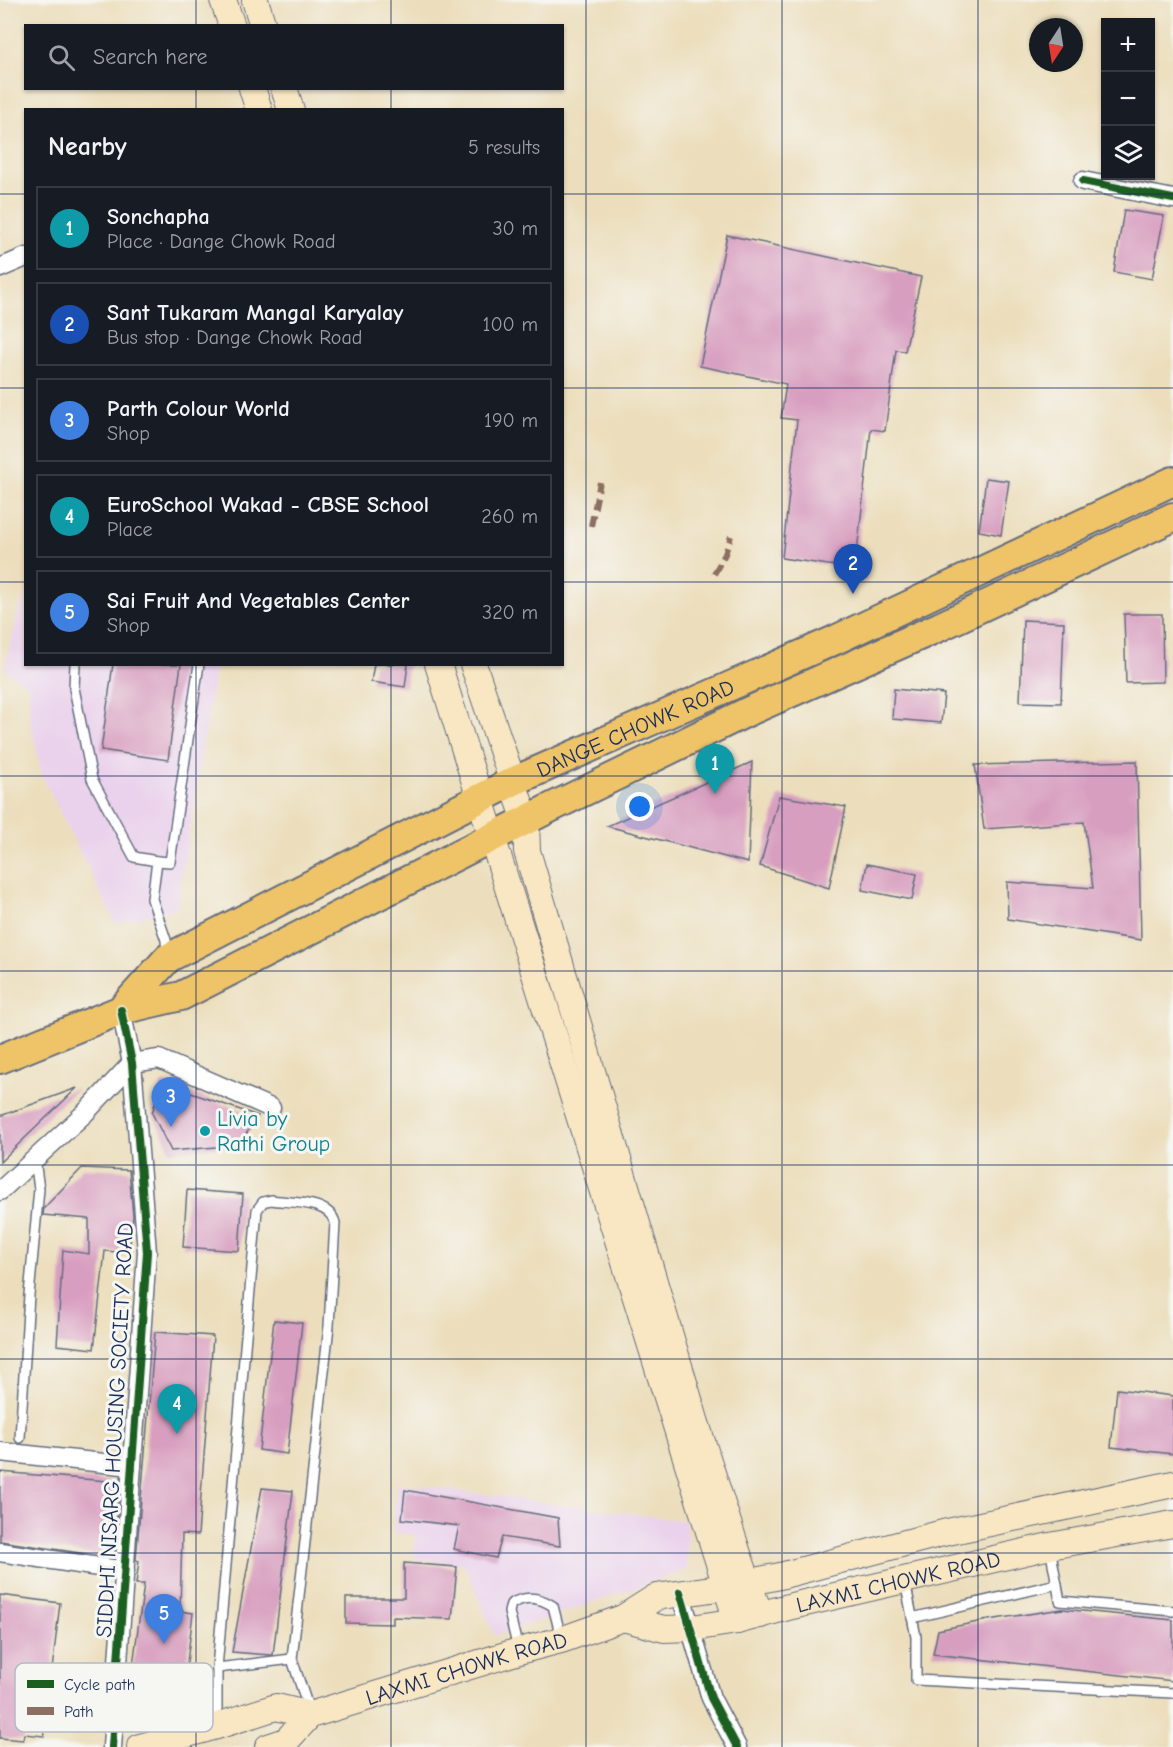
<!DOCTYPE html>
<html lang="en">
<head>
<meta charset="utf-8">
<style>
  :root { --surface:#171b24; --page:#20242c; --text:#f1f3f6; --muted:#9ea1a6; --line:#363941; --accent:#d690ce }
  body { margin:0; font-family:"Comic Neue",sans-serif; background:var(--page); color:var(--text) }
  .controls { position:absolute; right:18px; top:18px; display:grid; overflow:hidden; border-radius:0px; box-shadow:0 2px 4px #0004 }
  .controls button { width:54px; height:54px; display:grid; place-items:center; padding:0; border:0; border-bottom:2px solid var(--line); background:var(--surface); color:var(--text); font:30px sans-serif }
  .compass { position:absolute; left:1029px; top:18px; width:54px; height:54px; border-radius:50%; background:var(--surface); box-shadow:0 2px 4px #0004; rotate:192deg }
  .you { position:absolute; left:640px; top:807px; width:21px; height:21px; margin:-15px; border:4px solid #fff; border-radius:50%; background:#1a73e8; box-shadow:0 0 0 9px #1a73e833 }
  .badge { display:grid; place-items:center; width:39px; height:39px; border-radius:50%; background:var(--accent); color:#fff; font-size:20px; font-weight:700 }
  .pin { position:absolute; translate:-50% -50px; filter:drop-shadow(0 2px 3px #0008) }
  .pin::after { content:''; position:absolute; top:32px; width:21px; height:18px; background:inherit; clip-path:polygon(0 0,100% 0,50% 100%) }
  .list { margin:0; padding:0; list-style:none }
  h2 { display:flex; justify-content:space-between; align-items:center; height:78px; margin:0; padding:0 24px; font-size:26px }
  h2 small { font-size:20px; font-weight:400; color:var(--muted) }
  .list li { display:grid; grid-template-columns:39px 1fr auto; gap:18px; align-items:center; box-sizing:border-box; height:84px; margin:0 12px 12px; padding:0 12px; border:2px solid var(--line); border-radius:0px }
  .list b { display:block; font-size:22px; white-space:nowrap }
  .list p { margin:0; font-size:20px; white-space:nowrap; color:var(--muted) }
  .list em { font-size:20px; font-style:normal; color:var(--muted) }
  .icon { flex:none; width:33px; height:33px; fill:none; stroke:currentColor; stroke-width:2; stroke-linecap:round; stroke-linejoin:round }
  .map { position:relative; flex:none; width:1173px; height:1747px; overflow:hidden }
  .search { position:absolute; background:var(--surface); box-shadow:0 2px 4px #0004; left:24px; top:24px; width:540px; height:66px; display:flex; align-items:center; gap:15px; box-sizing:border-box; padding:0 21px; border-radius:0px; color:var(--muted); font-size:22px }
  .panel { position:absolute; background:var(--surface); box-shadow:0 2px 4px #0004; left:24px; top:108px; width:540px; height:558px; border-radius:0px }
  .map>svg:first-child { display:block }
  .built { fill:#ead1ec }
  .building { fill:#d89ebf }
  .lines { fill:none; stroke-linecap:round; stroke-linejoin:round }
  .lane-casing { stroke:#646c7f; stroke-width:12 }
  .street-casing { stroke:#646c7f; stroke-width:21 }
  .secondary-casing { stroke:#646c7f; stroke-width:28 }
  .primary-casing { stroke:#646c7f; stroke-width:32 }
  .lane { stroke:#fff; stroke-width:9 }
  .street { stroke:#fff; stroke-width:18 }
  .secondary { stroke:#f9e7c3; stroke-width:26 }
  .primary { stroke:#efc469; stroke-width:28 }
  .quiet { stroke:#8d6e63; stroke-width:6; stroke-dasharray:12 6; stroke-linecap:butt }
  .cycleway-casing { stroke:#f6f6f2; stroke-width:11 }
  .cycleway { stroke:#1b5e20; stroke-width:8 }
  .grid { fill:none; stroke:#1b2f5e; stroke-width:1.5; stroke-opacity:0.55 }
  .culture-dot { fill:#0f9aa8; stroke:#f6f6f2; stroke-width:2 }
  .labels { text-anchor:middle; stroke-width:6; stroke-linejoin:round; paint-order:stroke }
  .street-label { font-size:22px; fill:#1b2f5e; stroke:#f6f6f2 }
  .culture-label { font-size:22px; fill:#0d838f; stroke:#f6f6f2; text-anchor:start }
  .key { fill:#f6f6f2; stroke:#b4bac6; stroke-width:1.5 }
  .key-label { font-size:16px; fill:#1b2f5e }
</style>
</head>
<body>
<div class="map">
<svg width="1173" height="1747" viewBox="0 0 1173 1747">
  <rect width="100%" height="100%" fill="#f6f6f2"/>
  <filter id="ink" filterUnits="userSpaceOnUse"><feTurbulence type="fractalNoise" baseFrequency=".0167" numOctaves="2"/><feDisplacementMap in="SourceGraphic" scale="12" xChannelSelector="R" yChannelSelector="G"/><feConvolveMatrix kernelMatrix="1 2 1 2 8 2 1 2 1" color-interpolation-filters="sRGB"/></filter>
  <filter id="wash" filterUnits="userSpaceOnUse"><feTurbulence type="fractalNoise" baseFrequency=".008" numOctaves="4" result="noise"/><feDisplacementMap in="SourceGraphic" scale="24" xChannelSelector="R" yChannelSelector="G"/><feGaussianBlur stdDeviation="1.35" result="paint"/><feColorMatrix in="noise" values="0 0 0 0 0 0 0 0 0 0 0 0 0 0 0 0 0 1.4 0 .05"/><feComposite in="paint" operator="in"/></filter>
  <g filter="url(#wash)">
    <rect width="100%" height="100%" fill="#ecdebc"/>
    <g class="built">
      <polygon points="25,589 26,664 216,665 177,908 116,924 42,776 30,720 28,686 4,669"/>
      <polygon points="396,1483 687,1521 687,1570 495,1636 464,1564 414,1559 416,1535 394,1533"/>
    </g>
    <g id="blocks">
      <g class="building">
        <polygon points="1124,210 1164,216 1152,279 1114,272"/>
        <polygon points="727,235 921,277 905,351 896,350 885,431 871,429 855,569 782,558 797,420 781,418 786,384 700,366"/>
        <polygon points="986,478 1009,481 1001,535 979,531"/>
        <polygon points="1124,614 1162,614 1163,682 1126,683"/>
        <polygon points="1023,620 1064,622 1061,703 1020,702"/>
        <polygon points="113,664 181,664 168,760 101,750"/>
        <polygon points="374,664 408,664 405,687 371,682"/>
        <polygon points="894,689 944,694 941,723 892,719"/>
        <polygon points="1137,761 1141,940 1008,919 1007,882 1093,888 1084,822 984,829 975,765"/>
        <polygon points="752,762 748,863 607,826"/>
        <polygon points="779,796 846,807 829,888 760,866"/>
        <polygon points="867,864 917,874 912,900 862,890"/>
        <polygon points="162,1083 258,1116 239,1145 171,1151 152,1113"/>
        <polygon points="77,1088 0,1162 0,1116"/>
        <polygon points="82,1168 129,1170 133,1216 129,1253 105,1251 94,1349 57,1345 63,1250 89,1254 89,1219 43,1215 44,1208"/>
        <polygon points="187,1190 243,1194 239,1251 183,1247"/>
        <polygon points="274,1320 302,1323 287,1454 259,1450"/>
        <polygon points="155,1332 213,1336 198,1535 182,1534 180,1611 193,1613 184,1687 131,1680 144,1584 136,1584 139,1561 136,1560"/>
        <polygon points="1117,1389 1173,1396 1173,1454 1111,1447"/>
        <polygon points="0,1472 119,1482 114,1558 0,1541"/>
        <polygon points="262,1488 293,1491 273,1655 271,1655 232,1652"/>
        <polygon points="405,1490 558,1518 560,1546 502,1537 496,1558 454,1549 459,1526 402,1519"/>
        <polygon points="404,1563 457,1567 452,1619 393,1617 393,1624 346,1623 346,1598 404,1598"/>
        <polygon points="0,1595 60,1603 44,1736 24,1734 23,1740 0,1738"/>
        <polygon points="1062,1609 1173,1620 1173,1681 933,1654 938,1630 988,1620"/>
      </g>
    </g>
  </g>
  <g filter="url(#ink)">
    <use href="#blocks" fill-opacity="0" stroke="#646c7f" stroke-width="1.5"/>
    <g class="lines">
      <g class="lane-casing">
        <g id="lane">
          <polyline points="75,664 74,688 92,779 134,857 157,861 152,899 166,940 167,956"/>
          <polyline points="157,861 170,862 199,664"/>
          <polyline points="20,1438 29,1295 39,1189 35,1160"/>
          <polyline points="1050,1548 1060,1601 1173,1611"/>
          <polyline points="905,1581 916,1637 916,1680 1173,1693"/>
          <polyline points="912,1618 1057,1584"/>
          <path d="M 518,1649 L 509,1612 L 511,1604 C 526,1595 539,1597 553,1606 L 561,1637"/>
          <polyline points="217,1668 292,1659"/>
          <path d="M 217,1724 L 217,1668 L 257,1210 L 263,1202 L 271,1200 C 290,1203 330,1200 335,1223 L 329,1326 L 292,1659 L 310,1713"/>
        </g>
      </g>
      <g class="street-casing">
        <g id="street">
          <polyline points="1083,181 1173,199"/>
          <polyline points="0,268 26,257"/>
          <polyline points="0,1191 85,1113 132,1063 159,1059 271,1108"/>
          <polyline points="0,1452 132,1466"/>
          <polyline points="0,1552 125,1571"/>
          <polyline points="680,1592 711,1698 737,1747"/>
          <polyline points="112,1747 147,1252 132,1063 121,1010"/>
        </g>
      </g>
      <g class="secondary-casing">
        <g id="secondary">
          <polyline points="223,0 232,26"/>
          <polyline points="255,0 263,26"/>
          <polyline points="252,88 259,110"/>
          <polyline points="284,88 291,110"/>
          <polyline points="438,664 737,1621"/>
          <polyline points="473,664 526,821 527,851 695,1420 739,1557 760,1615"/>
          <path id="s1" d="M 623,1618 L 664,1629 L 692,1628 L 737,1621 L 792,1606 L 1050,1546 L 1173,1524"/>
          <path id="s2" d="M 140,1747 L 217,1726 L 276,1707 L 310,1715 L 519,1651 L 561,1640 L 623,1618 L 656,1597 L 725,1587 L 780,1576 L 943,1533 L 1173,1484"/>
          <polyline points="268,1747 286,1741 310,1715"/>
        </g>
      </g>
      <g class="primary-casing">
        <g id="primary">
          <path id="s3" d="M 121,1010 L 168,958 L 512,782 L 835,640 L 1173,481"/>
          <polyline points="0,1059 121,1010 181,996 546,810 747,712 939,627 1173,517"/>
        </g>
      </g>
      <use href="#lane" class="lane"/>
      <use href="#street" class="street"/>
      <use href="#secondary" class="secondary"/>
      <use href="#primary" class="primary"/>
      <g class="quiet">
        <polyline points="591,526 600,482"/>
        <polyline points="714,574 725,554 731,536"/>
      </g>
      <g class="cycleway-casing">
        <g id="cycleway">
          <polyline points="1083,181 1173,199"/>
          <polyline points="680,1592 711,1698 737,1747"/>
          <polyline points="112,1747 147,1252 132,1063 121,1010"/>
        </g>
      </g>
      <use href="#cycleway" class="cycleway"/>
    </g>
  </g>
  <path class="grid" d="M 196,0 L 196,26M 391,0 L 391,26M 586,0 L 586,1747M 782,0 L 782,1747M 978,0 L 978,1747M 196,88 L 196,110M 391,88 L 391,110M 0,194 L 26,194M 562,194 L 1173,194M 0,388 L 26,388M 562,388 L 1173,388M 0,582 L 26,582M 562,582 L 1173,582M 196,664 L 196,1747M 391,664 L 391,1747M 0,776 L 1173,776M 0,971 L 1173,971M 0,1165 L 1173,1165M 0,1359 L 1173,1359M 0,1553 L 1173,1553"/>
  <circle class="culture-dot" cx="205" cy="1131" r="6"/>
  <g class="labels">
    <g class="street-label">
      <text dy="8" stroke="none"><textPath href="#s3" startOffset="591">DANGE CHOWK ROAD</textPath></text>
      <text transform="translate(114 1430) rotate(-87)" y="8">SIDDHI NISARG HOUSING SOCIETY ROAD</text>
      <text dy="8" stroke="none"><textPath href="#s1" startOffset="282">LAXMI CHOWK ROAD</textPath></text>
      <text dy="8" stroke="none"><textPath href="#s2" startOffset="340">LAXMI CHOWK ROAD</textPath></text>
    </g>
    <g class="culture-label">
      <text x="217" y="1126">Livia by<tspan x="217" dy="25">Rathi Group</tspan></text>
    </g>
  </g>
  <rect x="15" y="1663" width="198" height="69" rx="9" class="key"/>
  <rect x="27" y="1680" width="27" height="8" fill="#1b5e20"/>
  <rect x="27" y="1707" width="27" height="8" fill="#8d6e63"/>
  <g class="key-label">
    <text x="64" y="1690">Cycle path</text>
    <text x="64" y="1717">Path</text>
  </g>
</svg>
<div class="controls">
<button>+</button>
<button>−</button>
<button><svg class="icon" aria-label="layers" viewBox="0 0 24 24"><path d="M12 4l9 5-9 5-9-5zM3 14l9 5 9-5"/></svg></button>
</div>
<svg class="compass" viewBox="-18 -18 36 36"><path d="M0-13l5 13h-10z" fill="#e53935"/><path d="M0 13l5-13h-10z" fill="#9ea1a6"/></svg>
<div class="you"></div>
<div class="pin badge" style="left:715px;top:794px;background:#0f9aa8">1</div>
<div class="pin badge" style="left:853px;top:594px;background:#1a4fb4">2</div>
<div class="pin badge" style="left:171px;top:1127px;background:#3f7fe0">3</div>
<div class="pin badge" style="left:177px;top:1434px;background:#0f9aa8">4</div>
<div class="pin badge" style="left:164px;top:1644px;background:#3f7fe0">5</div>
<div class="search"><svg class="icon" aria-label="search" viewBox="0 0 24 24"><circle cx="10" cy="10" r="6"/><path d="M15 15l6 6"/></svg>Search here</div>
<section class="panel">
<h2>Nearby<small>5 results</small></h2>
<ul class="list">
<li><span class="badge" style="background:#0f9aa8">1</span><div><b>Sonchapha</b><p>Place · Dange Chowk Road</p></div><em>30 m</em></li>
<li><span class="badge" style="background:#1a4fb4">2</span><div><b>Sant Tukaram Mangal Karyalay</b><p>Bus stop · Dange Chowk Road</p></div><em>100 m</em></li>
<li><span class="badge" style="background:#3f7fe0">3</span><div><b>Parth Colour World</b><p>Shop</p></div><em>190 m</em></li>
<li><span class="badge" style="background:#0f9aa8">4</span><div><b>EuroSchool Wakad - CBSE School</b><p>Place</p></div><em>260 m</em></li>
<li><span class="badge" style="background:#3f7fe0">5</span><div><b>Sai Fruit And Vegetables Center</b><p>Shop</p></div><em>320 m</em></li>
</ul>
</section>
</div>
</body>
</html>
